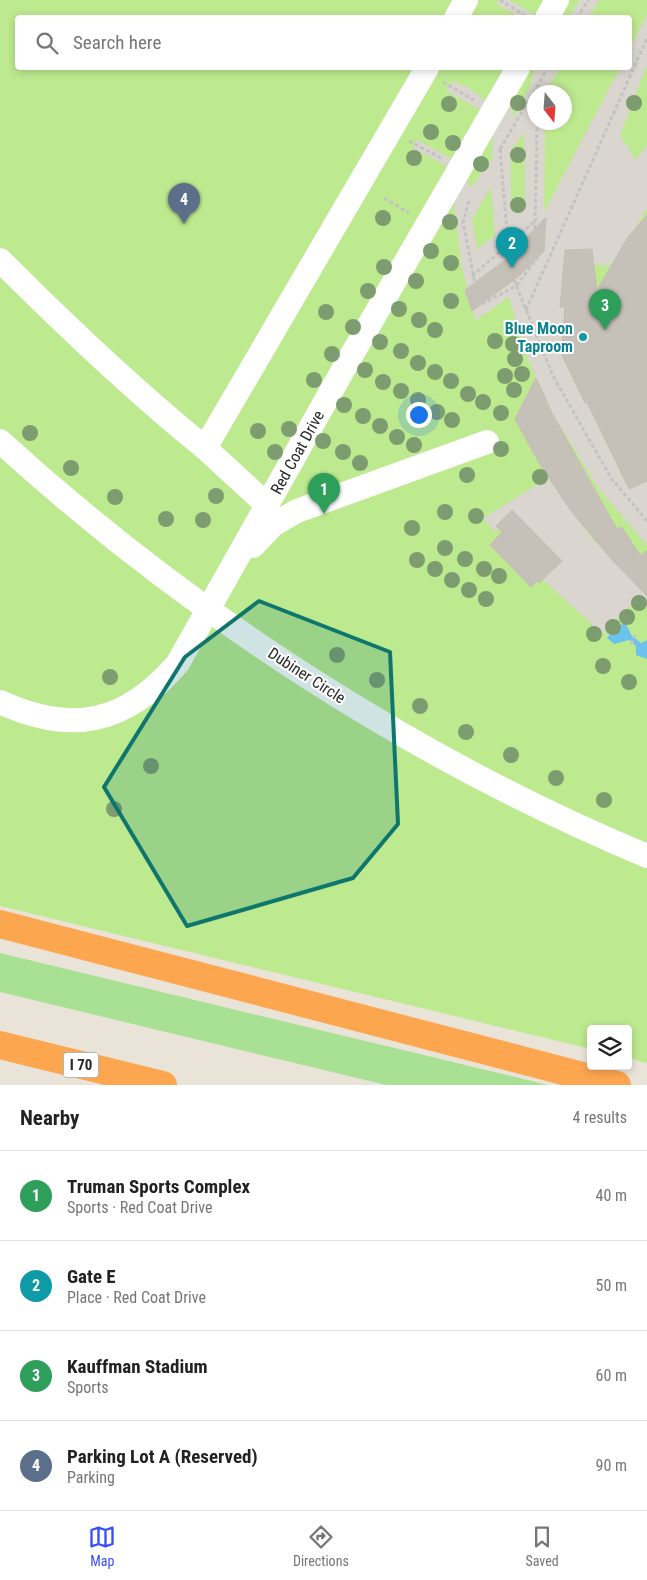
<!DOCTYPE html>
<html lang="en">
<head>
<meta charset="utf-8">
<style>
  :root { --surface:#fff; --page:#f2f2f2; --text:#222; --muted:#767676; --line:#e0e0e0; --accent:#364ef9 }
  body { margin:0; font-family:"Roboto Condensed",sans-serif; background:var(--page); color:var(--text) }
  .controls { position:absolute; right:15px; bottom:15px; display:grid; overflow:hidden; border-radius:5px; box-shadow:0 2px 8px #0003 }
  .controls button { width:45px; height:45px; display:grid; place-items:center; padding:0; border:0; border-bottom:1px solid var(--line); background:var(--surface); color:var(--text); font:25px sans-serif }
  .compass { position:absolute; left:527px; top:85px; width:45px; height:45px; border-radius:50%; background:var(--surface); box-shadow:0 2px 8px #0003; rotate:163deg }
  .you { position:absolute; left:418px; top:414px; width:18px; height:18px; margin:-12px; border:4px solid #fff; border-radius:50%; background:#1a73e8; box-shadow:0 0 0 8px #1a73e833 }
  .badge { display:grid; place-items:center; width:32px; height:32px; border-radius:50%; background:var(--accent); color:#fff; font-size:16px; font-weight:700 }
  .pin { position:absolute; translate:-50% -41px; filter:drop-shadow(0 1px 2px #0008) }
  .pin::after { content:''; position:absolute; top:26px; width:18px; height:15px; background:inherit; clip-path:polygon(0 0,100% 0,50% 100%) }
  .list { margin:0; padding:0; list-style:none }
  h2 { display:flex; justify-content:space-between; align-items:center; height:65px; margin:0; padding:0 20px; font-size:21px }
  h2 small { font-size:16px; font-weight:400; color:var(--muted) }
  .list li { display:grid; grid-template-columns:32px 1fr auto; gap:15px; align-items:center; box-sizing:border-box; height:90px; padding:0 20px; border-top:1px solid var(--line) }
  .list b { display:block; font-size:19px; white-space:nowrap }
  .list p { margin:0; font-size:16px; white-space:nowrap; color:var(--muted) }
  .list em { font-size:16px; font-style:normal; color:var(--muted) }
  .icon { flex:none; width:28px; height:28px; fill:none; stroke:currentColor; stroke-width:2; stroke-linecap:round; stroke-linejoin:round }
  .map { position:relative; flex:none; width:647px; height:1085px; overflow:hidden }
  .search { position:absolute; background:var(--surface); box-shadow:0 2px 8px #0003; left:15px; right:15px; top:15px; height:55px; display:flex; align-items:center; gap:12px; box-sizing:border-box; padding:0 18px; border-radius:5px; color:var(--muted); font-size:19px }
  .sheet { height:425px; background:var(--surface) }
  nav { display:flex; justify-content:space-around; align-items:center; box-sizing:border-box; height:70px; border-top:1px solid var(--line); background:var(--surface); font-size:14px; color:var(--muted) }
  nav a { display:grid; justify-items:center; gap:2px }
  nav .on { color:var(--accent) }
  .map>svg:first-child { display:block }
  .green { fill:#a9e194 }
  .pitch { fill:#bde98f; fill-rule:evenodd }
  .plaza { fill:#dad6cf; fill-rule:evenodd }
  .water { fill:#6ac2ed }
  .building { fill:#c5c0b8; stroke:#c5bfb2 }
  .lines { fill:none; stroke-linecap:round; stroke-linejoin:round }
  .path { stroke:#c3c3c3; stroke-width:3; stroke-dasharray:4 2.5; stroke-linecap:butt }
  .minor { stroke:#fff; stroke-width:24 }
  .highway { stroke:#fda650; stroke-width:28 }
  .tree { fill:#7d9c6f }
  .marked { fill:#0f766e; fill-opacity:0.2; stroke:#0f766e; stroke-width:4; stroke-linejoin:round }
  .culture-dot { fill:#0f9aa8; stroke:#fff; stroke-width:2 }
  .labels { text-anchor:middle; stroke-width:4; stroke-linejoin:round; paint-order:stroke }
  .shield { fill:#fff; stroke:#686868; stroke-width:1 }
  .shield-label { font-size:15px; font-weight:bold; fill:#272727 }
  .culture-label { font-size:16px; font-weight:bold; fill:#0d838f; stroke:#fff; text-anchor:end }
  .street-label { font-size:16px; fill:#272727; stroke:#fff }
</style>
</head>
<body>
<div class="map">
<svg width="647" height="1085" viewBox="0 0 647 1085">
  <rect width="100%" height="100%" fill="#eae3d8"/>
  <polygon class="green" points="0,953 548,1085 386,1085 0,992"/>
  <path class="pitch" d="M 0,0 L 647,0 L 647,1063 L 628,1058 L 628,1029 L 591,1029 L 591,1049 L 0,906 ZM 18,18 L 630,18 L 630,68 L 18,68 ZM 534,92 L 564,92 L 564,122 L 534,122 Z"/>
  <g class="plaza">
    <polygon points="499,0 509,0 536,16 535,17 521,17 496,4"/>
    <polygon points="580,0 599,0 589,17 569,17"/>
    <path d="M 647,15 L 647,65 L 620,135 L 636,160 L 647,145 L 647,208 L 614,265 L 594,265 L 592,249 L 565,250 L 560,307 L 565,307 L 561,353 L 584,402 L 600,397 L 633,487 L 647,481 L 647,545 L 599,489 L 552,413 L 523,347 L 509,297 L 475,321 L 461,263 L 454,203 L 467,179 L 470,188 L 492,159 L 493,135 L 511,106 L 513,117 L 530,87 L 534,68 L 560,68 L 550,84 L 549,92 L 534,92 L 534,122 L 545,123 L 544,212 L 620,68 L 630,68 L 630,48 ZM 524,133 L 525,207 L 512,213 L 510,152 ZM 491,187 L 495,235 L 477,249 L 472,219 Z"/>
    <polygon points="452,81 468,87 486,101 481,110 446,91"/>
    <polygon points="417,140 450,158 453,158 448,167 413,148"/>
    <polygon points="548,478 590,536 647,595 647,607 638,598 603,634 541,578 546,576 562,561 512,510 496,525 499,529 495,532 483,518"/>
  </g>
  <polygon class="water" points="625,623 632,636 641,643 647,640 647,659 636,655 636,646 629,640 614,644 607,638 615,628"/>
  <g class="building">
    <polygon points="647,215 647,481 629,489 587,402 585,403 561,353 565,307 560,307 565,250 592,249 597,290 628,237"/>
    <polygon points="546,217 544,251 519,276 472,311 465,290 505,260"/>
    <polygon points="536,378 552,413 617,529 622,527 640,555 647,551 647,596 612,560 571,511 539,463 515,419"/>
    <polygon points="512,510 562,561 539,583 537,581 531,587 490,545 502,532 496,526"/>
  </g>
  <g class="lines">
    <g class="path">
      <polyline points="500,0 524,15"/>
      <polyline points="577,18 588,0"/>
      <polyline points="443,82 474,100"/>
      <polyline points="538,92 538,85"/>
      <polyline points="409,141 441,158"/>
      <polyline points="500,149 548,68"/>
      <polyline points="500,149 509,257"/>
      <polyline points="384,198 409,213"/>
      <polyline points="469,201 463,222 475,284"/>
      <polyline points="535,229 537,122"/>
      <polyline points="472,276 534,222"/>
      <polyline points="514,280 553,376 611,478 647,521"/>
      <polyline points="482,304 516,286 538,257"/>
      <polyline points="526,310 647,38"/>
      <polyline points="631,644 635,635"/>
    </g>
    <g class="minor">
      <polyline points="456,18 466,0"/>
      <polyline points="547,18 557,0"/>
      <path d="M 0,260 C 66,326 132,389 205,448 L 427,68"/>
      <path d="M 0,441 C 186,611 414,759 647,856"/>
      <polyline points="205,448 267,505"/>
      <polyline points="253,546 273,525 297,511 487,442"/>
      <path d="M 0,702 C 72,735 126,724 178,663 L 343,370 L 518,68"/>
    </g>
    <g class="highway">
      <polyline points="0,924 617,1085"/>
      <polyline points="0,1045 163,1085"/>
    </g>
  </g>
  <g class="tree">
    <circle cx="518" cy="103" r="8"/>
    <circle cx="634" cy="103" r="8"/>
    <circle cx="449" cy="104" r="8"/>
    <circle cx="431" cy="132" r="8"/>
    <circle cx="453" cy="143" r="8"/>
    <circle cx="518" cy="155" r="8"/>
    <circle cx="414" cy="158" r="8"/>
    <circle cx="481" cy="164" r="8"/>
    <circle cx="518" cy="205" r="8"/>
    <circle cx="383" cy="218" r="8"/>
    <circle cx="450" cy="222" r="8"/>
    <circle cx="431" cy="251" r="8"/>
    <circle cx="451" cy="263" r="8"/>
    <circle cx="384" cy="267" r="8"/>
    <circle cx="416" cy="281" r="8"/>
    <circle cx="368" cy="291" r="8"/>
    <circle cx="451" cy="301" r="8"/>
    <circle cx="399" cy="309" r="8"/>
    <circle cx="326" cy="312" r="8"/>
    <circle cx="419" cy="320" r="8"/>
    <circle cx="353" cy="327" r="8"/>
    <circle cx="435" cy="330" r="8"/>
    <circle cx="495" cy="341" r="8"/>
    <circle cx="380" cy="342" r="8"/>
    <circle cx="513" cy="344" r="8"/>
    <circle cx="401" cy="351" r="8"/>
    <circle cx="332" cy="354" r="8"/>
    <circle cx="515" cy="359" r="8"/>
    <circle cx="418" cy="363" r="8"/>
    <circle cx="365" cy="370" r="8"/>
    <circle cx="435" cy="372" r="8"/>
    <circle cx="522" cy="374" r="8"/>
    <circle cx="505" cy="376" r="8"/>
    <circle cx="314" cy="380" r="8"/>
    <circle cx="451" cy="381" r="8"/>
    <circle cx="383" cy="382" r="8"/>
    <circle cx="514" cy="390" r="8"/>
    <circle cx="401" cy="391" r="8"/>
    <circle cx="468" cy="394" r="8"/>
    <circle cx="418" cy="400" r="8"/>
    <circle cx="483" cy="402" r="8"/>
    <circle cx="344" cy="405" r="8"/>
    <circle cx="437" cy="412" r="8"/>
    <circle cx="501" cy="413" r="8"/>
    <circle cx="363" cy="416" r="8"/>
    <circle cx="452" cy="420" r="8"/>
    <circle cx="380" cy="426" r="8"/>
    <circle cx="289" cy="429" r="8"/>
    <circle cx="258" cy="431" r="8"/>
    <circle cx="30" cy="433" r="8"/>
    <circle cx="397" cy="437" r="8"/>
    <circle cx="323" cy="441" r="8"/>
    <circle cx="414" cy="445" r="8"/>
    <circle cx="501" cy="449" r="8"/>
    <circle cx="275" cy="452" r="8"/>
    <circle cx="343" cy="452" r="8"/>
    <circle cx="360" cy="463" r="8"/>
    <circle cx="71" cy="468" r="8"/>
    <circle cx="467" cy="475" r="8"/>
    <circle cx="540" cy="477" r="8"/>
    <circle cx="216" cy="496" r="8"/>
    <circle cx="115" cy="497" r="8"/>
    <circle cx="445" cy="512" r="8"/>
    <circle cx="476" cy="516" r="8"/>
    <circle cx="166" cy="519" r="8"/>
    <circle cx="203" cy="520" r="8"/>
    <circle cx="412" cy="528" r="8"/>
    <circle cx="445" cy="548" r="8"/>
    <circle cx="465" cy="559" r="8"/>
    <circle cx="417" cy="560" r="8"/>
    <circle cx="435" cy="569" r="8"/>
    <circle cx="484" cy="569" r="8"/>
    <circle cx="499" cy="576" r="8"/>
    <circle cx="452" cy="580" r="8"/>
    <circle cx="469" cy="590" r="8"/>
    <circle cx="486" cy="599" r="8"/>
    <circle cx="639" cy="603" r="8"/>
    <circle cx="627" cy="617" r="8"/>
    <circle cx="613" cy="627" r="8"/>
    <circle cx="594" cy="634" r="8"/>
    <circle cx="337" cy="655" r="8"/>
    <circle cx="603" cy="666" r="8"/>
    <circle cx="110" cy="677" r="8"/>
    <circle cx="377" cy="680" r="8"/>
    <circle cx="629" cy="682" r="8"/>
    <circle cx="420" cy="706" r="8"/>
    <circle cx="466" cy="732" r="8"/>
    <circle cx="511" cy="755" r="8"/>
    <circle cx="151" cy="766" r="8"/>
    <circle cx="556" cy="778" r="8"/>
    <circle cx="604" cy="800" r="8"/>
    <circle cx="114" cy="809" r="8"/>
  </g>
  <path class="marked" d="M 259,601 L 390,652 L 398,824 L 353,878 L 187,926 L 104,787 L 185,657 Z"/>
  <circle class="culture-dot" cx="583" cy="337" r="5"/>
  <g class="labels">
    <rect class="shield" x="63.5" y="1052.5" width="35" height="25" rx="4"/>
    <g class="shield-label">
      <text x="81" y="1070">I 70</text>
    </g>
    <g class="culture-label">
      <text x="573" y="334">Blue Moon<tspan x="573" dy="18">Taproom</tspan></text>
    </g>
    <g class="street-label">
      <text transform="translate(297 452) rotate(-61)" y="6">Red Coat Drive</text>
      <text transform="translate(307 675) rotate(33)" y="6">Dubiner Circle</text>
    </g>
  </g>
</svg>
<div class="controls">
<button><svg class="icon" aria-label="layers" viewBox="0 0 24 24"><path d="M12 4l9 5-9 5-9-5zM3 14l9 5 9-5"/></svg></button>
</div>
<svg class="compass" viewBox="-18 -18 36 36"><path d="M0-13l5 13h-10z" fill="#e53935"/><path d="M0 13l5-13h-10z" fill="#767676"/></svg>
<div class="you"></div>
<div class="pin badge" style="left:324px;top:514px;background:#2e9e5b">1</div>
<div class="pin badge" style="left:512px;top:268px;background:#0f9aa8">2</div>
<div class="pin badge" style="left:605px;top:330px;background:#2e9e5b">3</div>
<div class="pin badge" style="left:184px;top:224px;background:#5c6f8a">4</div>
<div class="search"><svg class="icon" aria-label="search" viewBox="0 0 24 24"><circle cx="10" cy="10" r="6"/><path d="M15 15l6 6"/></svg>Search here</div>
</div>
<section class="sheet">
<h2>Nearby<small>4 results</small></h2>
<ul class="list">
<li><span class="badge" style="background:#2e9e5b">1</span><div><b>Truman Sports Complex</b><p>Sports · Red Coat Drive</p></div><em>40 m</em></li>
<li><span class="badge" style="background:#0f9aa8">2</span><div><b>Gate E</b><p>Place · Red Coat Drive</p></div><em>50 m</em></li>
<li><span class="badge" style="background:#2e9e5b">3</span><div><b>Kauffman Stadium</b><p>Sports</p></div><em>60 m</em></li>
<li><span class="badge" style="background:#5c6f8a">4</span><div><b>Parking Lot A (Reserved)</b><p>Parking</p></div><em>90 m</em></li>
</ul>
</section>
<nav>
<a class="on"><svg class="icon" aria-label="map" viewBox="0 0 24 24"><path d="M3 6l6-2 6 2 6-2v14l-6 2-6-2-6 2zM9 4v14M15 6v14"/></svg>Map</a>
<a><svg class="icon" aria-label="directions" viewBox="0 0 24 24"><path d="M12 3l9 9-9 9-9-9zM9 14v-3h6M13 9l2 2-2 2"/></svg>Directions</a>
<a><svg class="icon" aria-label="saved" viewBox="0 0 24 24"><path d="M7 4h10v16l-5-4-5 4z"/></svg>Saved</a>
</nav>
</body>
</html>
